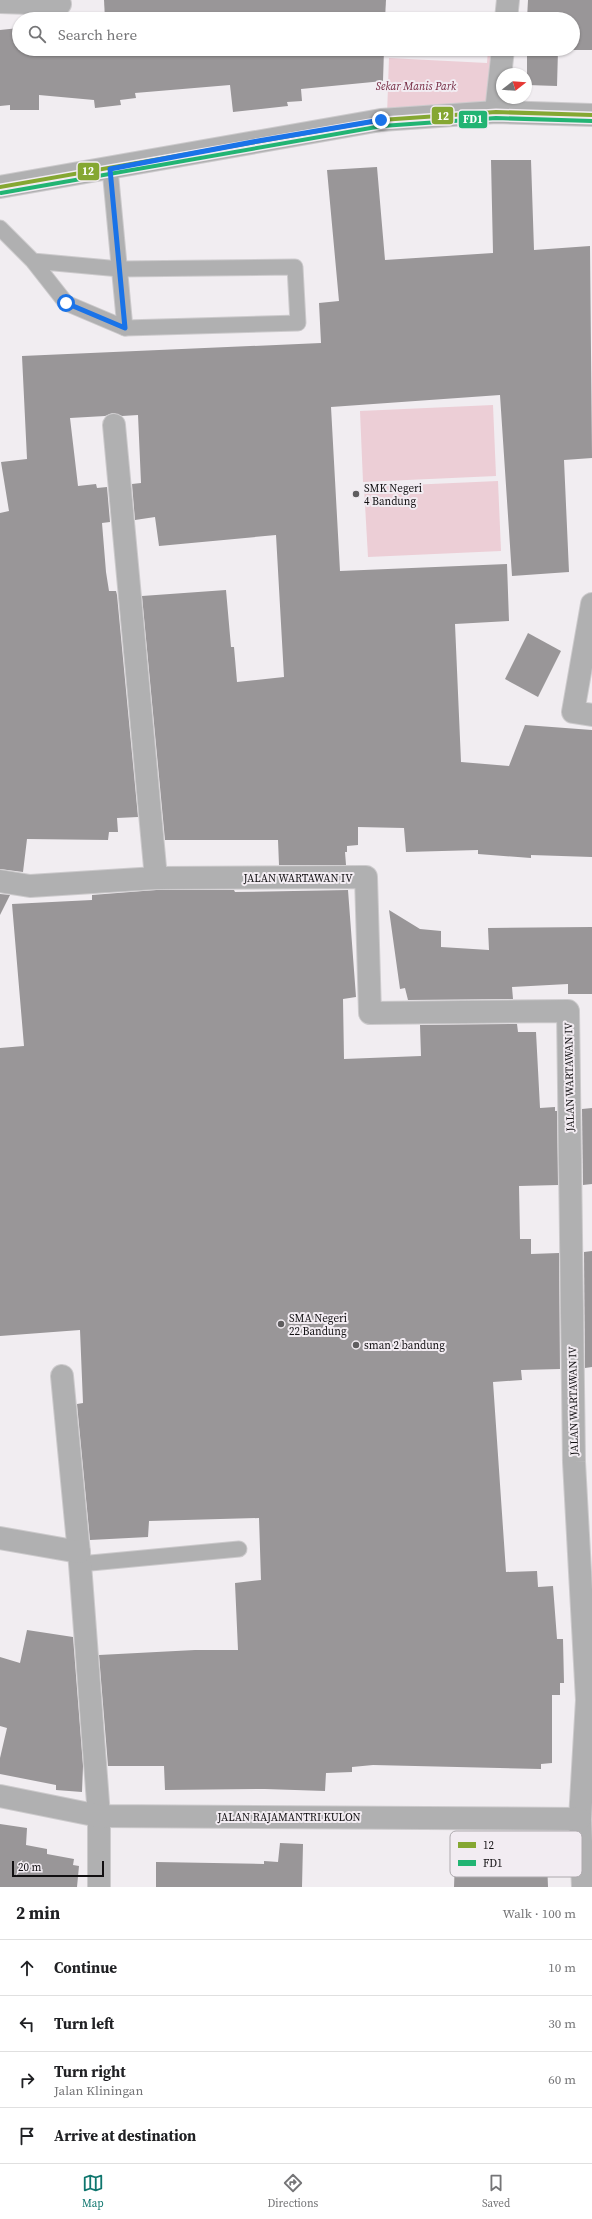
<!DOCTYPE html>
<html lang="en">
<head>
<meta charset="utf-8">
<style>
  :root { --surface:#fff; --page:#f2f2f2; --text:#202124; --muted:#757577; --line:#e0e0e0; --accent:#0f766e }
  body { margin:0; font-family:"Source Serif 4",serif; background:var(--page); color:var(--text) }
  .compass { position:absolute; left:496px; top:68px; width:36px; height:36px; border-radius:50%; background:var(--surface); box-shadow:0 1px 3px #0004; rotate:73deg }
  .scale { position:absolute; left:12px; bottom:10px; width:92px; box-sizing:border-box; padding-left:4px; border:2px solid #110f11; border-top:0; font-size:11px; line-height:14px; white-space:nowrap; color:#110f11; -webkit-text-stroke:3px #f2ecf2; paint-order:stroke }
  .stop { position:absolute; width:12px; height:12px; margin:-9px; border:3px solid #1a73e8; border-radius:50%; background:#fff }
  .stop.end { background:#1a73e8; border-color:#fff; box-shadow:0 1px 4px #0008 }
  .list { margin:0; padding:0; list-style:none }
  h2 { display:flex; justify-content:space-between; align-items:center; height:52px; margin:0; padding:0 16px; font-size:17px }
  h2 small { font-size:13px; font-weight:400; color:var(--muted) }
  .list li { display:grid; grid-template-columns:26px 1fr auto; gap:12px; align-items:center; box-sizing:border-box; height:56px; padding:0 16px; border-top:1px solid var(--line) }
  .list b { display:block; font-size:15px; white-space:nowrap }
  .list p { margin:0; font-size:13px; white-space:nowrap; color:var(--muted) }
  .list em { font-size:13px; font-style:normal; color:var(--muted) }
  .icon { flex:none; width:22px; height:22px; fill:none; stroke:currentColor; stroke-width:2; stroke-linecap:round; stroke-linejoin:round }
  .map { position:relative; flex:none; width:592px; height:1887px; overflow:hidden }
  .search { position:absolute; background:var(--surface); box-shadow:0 1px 3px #0004; left:12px; right:12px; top:12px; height:44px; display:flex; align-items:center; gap:10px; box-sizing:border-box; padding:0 14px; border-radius:22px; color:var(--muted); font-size:15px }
  .sheet { height:276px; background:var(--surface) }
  nav { display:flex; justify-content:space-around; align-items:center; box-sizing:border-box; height:56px; border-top:1px solid var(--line); background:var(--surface); font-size:11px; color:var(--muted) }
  nav a { display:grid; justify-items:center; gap:2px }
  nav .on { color:var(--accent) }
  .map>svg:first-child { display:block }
  .green { fill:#ecced6 }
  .building { fill:#999698 }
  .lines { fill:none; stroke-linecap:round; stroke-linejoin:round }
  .service-casing { stroke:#cccacc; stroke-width:17 }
  .minor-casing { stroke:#cccacc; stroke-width:24 }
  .tertiary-casing { stroke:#cccacc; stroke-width:24 }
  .service { stroke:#b0b0b1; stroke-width:15 }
  .minor { stroke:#b0b0b1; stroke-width:22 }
  .tertiary { stroke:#b0b0b1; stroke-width:22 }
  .bus-1-casing { stroke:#f2ecf2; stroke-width:7 }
  .bus-2-casing { stroke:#f2ecf2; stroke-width:7 }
  .bus-1 { stroke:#85a732; stroke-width:4 }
  .bus-2 { stroke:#22b473; stroke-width:4 }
  .route { stroke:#1a73e8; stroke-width:5 }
  .poi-dot { fill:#5f5d5f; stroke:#f2ecf2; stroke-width:1.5 }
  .labels { text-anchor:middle; stroke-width:4; stroke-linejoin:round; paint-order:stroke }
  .park-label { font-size:11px; font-style:italic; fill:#73263f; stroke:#f2ecf2 }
  .poi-label { font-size:11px; fill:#110f11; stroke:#f2ecf2; text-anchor:start }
  .street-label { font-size:11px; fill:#110f11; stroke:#f2ecf2 }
  .key { fill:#f2ecf2; stroke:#aeaaae; stroke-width:1 }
  .key-label { font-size:11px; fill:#110f11 }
  .line-badge { stroke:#f2ecf2; stroke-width:1.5 }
  .badge-label { font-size:11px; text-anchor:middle; font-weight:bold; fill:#fff }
</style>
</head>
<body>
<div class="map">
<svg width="592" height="1887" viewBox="0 0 592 1887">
  <rect width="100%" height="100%" fill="#f1edf1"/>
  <g class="green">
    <polygon points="488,49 499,49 493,109 387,115 389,58 487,63"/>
    <polygon points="493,405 496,476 363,482 360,411"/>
    <polygon points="498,481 501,551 368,557 364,487"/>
  </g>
  <g class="building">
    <polygon points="104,0 386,0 385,19 105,19"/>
    <polygon points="528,0 592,0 592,50 558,50 557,86 527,85 527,49 573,49 573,19 527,19"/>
    <polygon points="19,28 19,49 384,49 383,81 301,89 302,101 287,102 288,106 233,112 230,85 135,93 136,98 120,100 121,105 95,108 94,100 39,95 39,110 10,110 10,105 0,106 0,30"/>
    <polygon points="491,160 531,160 534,250 590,246 592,458 564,460 569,572 512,576 500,395 331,407 340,571 507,564 509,621 455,624 461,762 509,766 525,725 592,730 592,857 531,855 531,858 478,854 478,850 406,852 404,828 358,827 358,845 347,846 347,852 345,852 346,865 279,865 278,840 165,840 142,596 226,590 231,647 234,647 237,682 284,677 276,535 159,546 155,517 135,520 132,484 141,483 138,415 122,416 113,413 105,416 70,418 78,486 96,484 97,488 107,487 110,522 102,523 106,572 109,591 116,591 117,595 138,817 117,818 118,832 109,832 108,840 27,839 23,872 0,869 0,513 9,511 1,462 27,459 22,356 321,343 319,303 339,301 327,170 377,167 385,260 493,253"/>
    <polygon points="528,633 561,651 538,697 505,679"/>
    <polygon points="156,890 234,890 235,892 348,890 356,997 343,999 344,1059 421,1056 420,1025 517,1024 518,1032 536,1032 540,1108 555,1107 555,1111 557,1111 558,1185 519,1186 520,1239 531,1239 531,1254 559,1253 560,1369 521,1370 522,1380 493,1382 506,1572 537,1571 538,1587 553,1586 557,1639 563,1639 564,1683 560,1683 560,1695 552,1695 552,1763 541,1764 541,1769 373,1765 352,1767 352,1772 326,1773 325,1791 265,1789 165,1790 164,1766 108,1766 99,1655 195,1650 238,1650 235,1583 261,1580 259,1518 149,1521 148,1537 90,1540 77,1404 83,1403 80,1330 0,1336 0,1048 24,1046 12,904 92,900 92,895"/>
    <polygon points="0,894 10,895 0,915"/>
    <polygon points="389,910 420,929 441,931 441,947 489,950 488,928 592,927 592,994 568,994 568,984 512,987 513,999 408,1000 405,988 400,989"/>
    <polygon points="592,1108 592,1184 583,1185 582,1109"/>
    <polygon points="592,1251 592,1367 585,1368 584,1252"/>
    <polygon points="27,1630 73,1637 83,1766 82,1792 56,1790 56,1785 0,1774 0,1758 7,1728 0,1726 0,1657 20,1663"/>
    <polygon points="0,1824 27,1828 26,1845 47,1849 47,1854 74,1859 73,1865 79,1866 77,1887 0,1887"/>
    <polygon points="280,1843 303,1844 302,1887 156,1887 156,1862 264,1864 264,1861 278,1862"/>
    <polygon points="500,1854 529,1854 530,1861 547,1861 548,1887 454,1887 455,1860 500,1861"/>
  </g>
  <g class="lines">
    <g class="service-casing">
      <g id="service">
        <polyline points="110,169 125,328"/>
        <polyline points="0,228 33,261 66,303 125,328 298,323 295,267 120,269 33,261"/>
        <polyline points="80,1564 239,1549"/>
      </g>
    </g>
    <g class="minor-casing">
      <g id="minor">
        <polyline points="0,2 60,4"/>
        <polyline points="506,19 508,0"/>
        <polyline points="496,112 503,49"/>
        <polyline points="114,425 156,878"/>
        <polyline points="592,604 573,712 592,715"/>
        <polyline points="0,881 30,886 156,878 366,877 370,1013 568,1011 574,1462 587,1700 580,1819 583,1887"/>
        <polyline points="62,1376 80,1564 99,1816 99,1887"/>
        <polyline points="0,1538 79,1552"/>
        <polyline points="0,1796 99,1816 580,1819"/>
      </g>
    </g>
    <g class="tertiary-casing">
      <polyline id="tertiary" points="0,187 381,120 496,112 592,115"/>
    </g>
    <use href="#service" class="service"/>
    <use href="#minor" class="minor"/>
    <use href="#tertiary" class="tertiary"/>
    <g class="bus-1-casing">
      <polyline id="bus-1" points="0,187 381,120 496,112 592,115"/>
    </g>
    <g class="bus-2-casing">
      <polyline id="bus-2" points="1,193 382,126 496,118 592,121"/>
    </g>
    <use href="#bus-1" class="bus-1"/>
    <use href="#bus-2" class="bus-2"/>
  </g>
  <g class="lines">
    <polyline class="route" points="66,303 125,328 110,169 258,141 381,120"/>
  </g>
  <g class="poi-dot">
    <circle cx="356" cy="494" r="4"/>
    <circle cx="281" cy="1324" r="4"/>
    <circle cx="356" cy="1345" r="4"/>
  </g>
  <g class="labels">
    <g class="park-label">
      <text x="416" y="90">Sekar Manis Park</text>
    </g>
    <g class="poi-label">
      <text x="364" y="492">SMK Negeri<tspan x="364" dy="13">4 Bandung</tspan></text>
      <text x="289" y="1322">SMA Negeri<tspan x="289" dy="13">22 Bandung</tspan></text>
      <text x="364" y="1349">sman 2 bandung</text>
    </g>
    <g class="street-label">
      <text x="298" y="882">JALAN WARTAWAN IV</text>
      <text transform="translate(569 1077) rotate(-91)" y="4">JALAN WARTAWAN IV</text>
      <text transform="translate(573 1401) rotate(-91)" y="4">JALAN WARTAWAN IV</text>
      <text x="289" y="1821">JALAN RAJAMANTRI KULON</text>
    </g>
  </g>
  <rect x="450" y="1831" width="132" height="46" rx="6" class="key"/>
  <rect x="458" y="1842" width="18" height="6" fill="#85a732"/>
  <rect x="458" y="1860" width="18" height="6" fill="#22b473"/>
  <g class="key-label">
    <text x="483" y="1849">12</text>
    <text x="483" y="1867">FD1</text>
  </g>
  <g class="line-badge">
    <rect x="431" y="106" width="23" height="19" rx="4" fill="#85a732"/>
    <rect x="458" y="110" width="30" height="19" rx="4" fill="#22b473"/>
    <rect x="77" y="162" width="23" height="19" rx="4" fill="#85a732"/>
  </g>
  <g class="badge-label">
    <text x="443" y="120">12</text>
    <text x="473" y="123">FD1</text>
    <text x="88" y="175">12</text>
  </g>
</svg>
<svg class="compass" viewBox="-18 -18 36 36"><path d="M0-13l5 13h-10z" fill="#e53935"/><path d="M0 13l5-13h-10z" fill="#757577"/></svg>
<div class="scale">20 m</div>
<div class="stop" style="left:66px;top:303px"></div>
<div class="stop end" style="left:381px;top:120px"></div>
<div class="search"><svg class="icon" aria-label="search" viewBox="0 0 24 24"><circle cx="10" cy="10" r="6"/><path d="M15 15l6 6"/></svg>Search here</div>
</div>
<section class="sheet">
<h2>2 min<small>Walk · 100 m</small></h2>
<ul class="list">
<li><svg class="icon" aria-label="ahead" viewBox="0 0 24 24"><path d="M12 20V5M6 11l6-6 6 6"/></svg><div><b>Continue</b></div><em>10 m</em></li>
<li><svg class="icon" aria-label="left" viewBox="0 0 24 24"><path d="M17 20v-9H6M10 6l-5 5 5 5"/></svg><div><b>Turn left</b></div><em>30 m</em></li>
<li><svg class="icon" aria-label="right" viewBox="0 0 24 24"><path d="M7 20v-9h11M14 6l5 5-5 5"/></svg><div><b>Turn right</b><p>Jalan Kliningan</p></div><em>60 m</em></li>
<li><svg class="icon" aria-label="arrive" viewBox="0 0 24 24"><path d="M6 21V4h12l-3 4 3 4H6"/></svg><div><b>Arrive at destination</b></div></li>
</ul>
</section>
<nav>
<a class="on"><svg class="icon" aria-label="map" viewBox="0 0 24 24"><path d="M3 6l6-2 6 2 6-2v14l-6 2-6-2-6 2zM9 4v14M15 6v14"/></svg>Map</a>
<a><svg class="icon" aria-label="directions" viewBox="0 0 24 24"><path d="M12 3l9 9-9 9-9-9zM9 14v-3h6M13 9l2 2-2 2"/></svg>Directions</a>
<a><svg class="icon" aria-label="saved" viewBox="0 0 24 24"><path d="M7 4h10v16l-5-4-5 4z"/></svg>Saved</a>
</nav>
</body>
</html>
